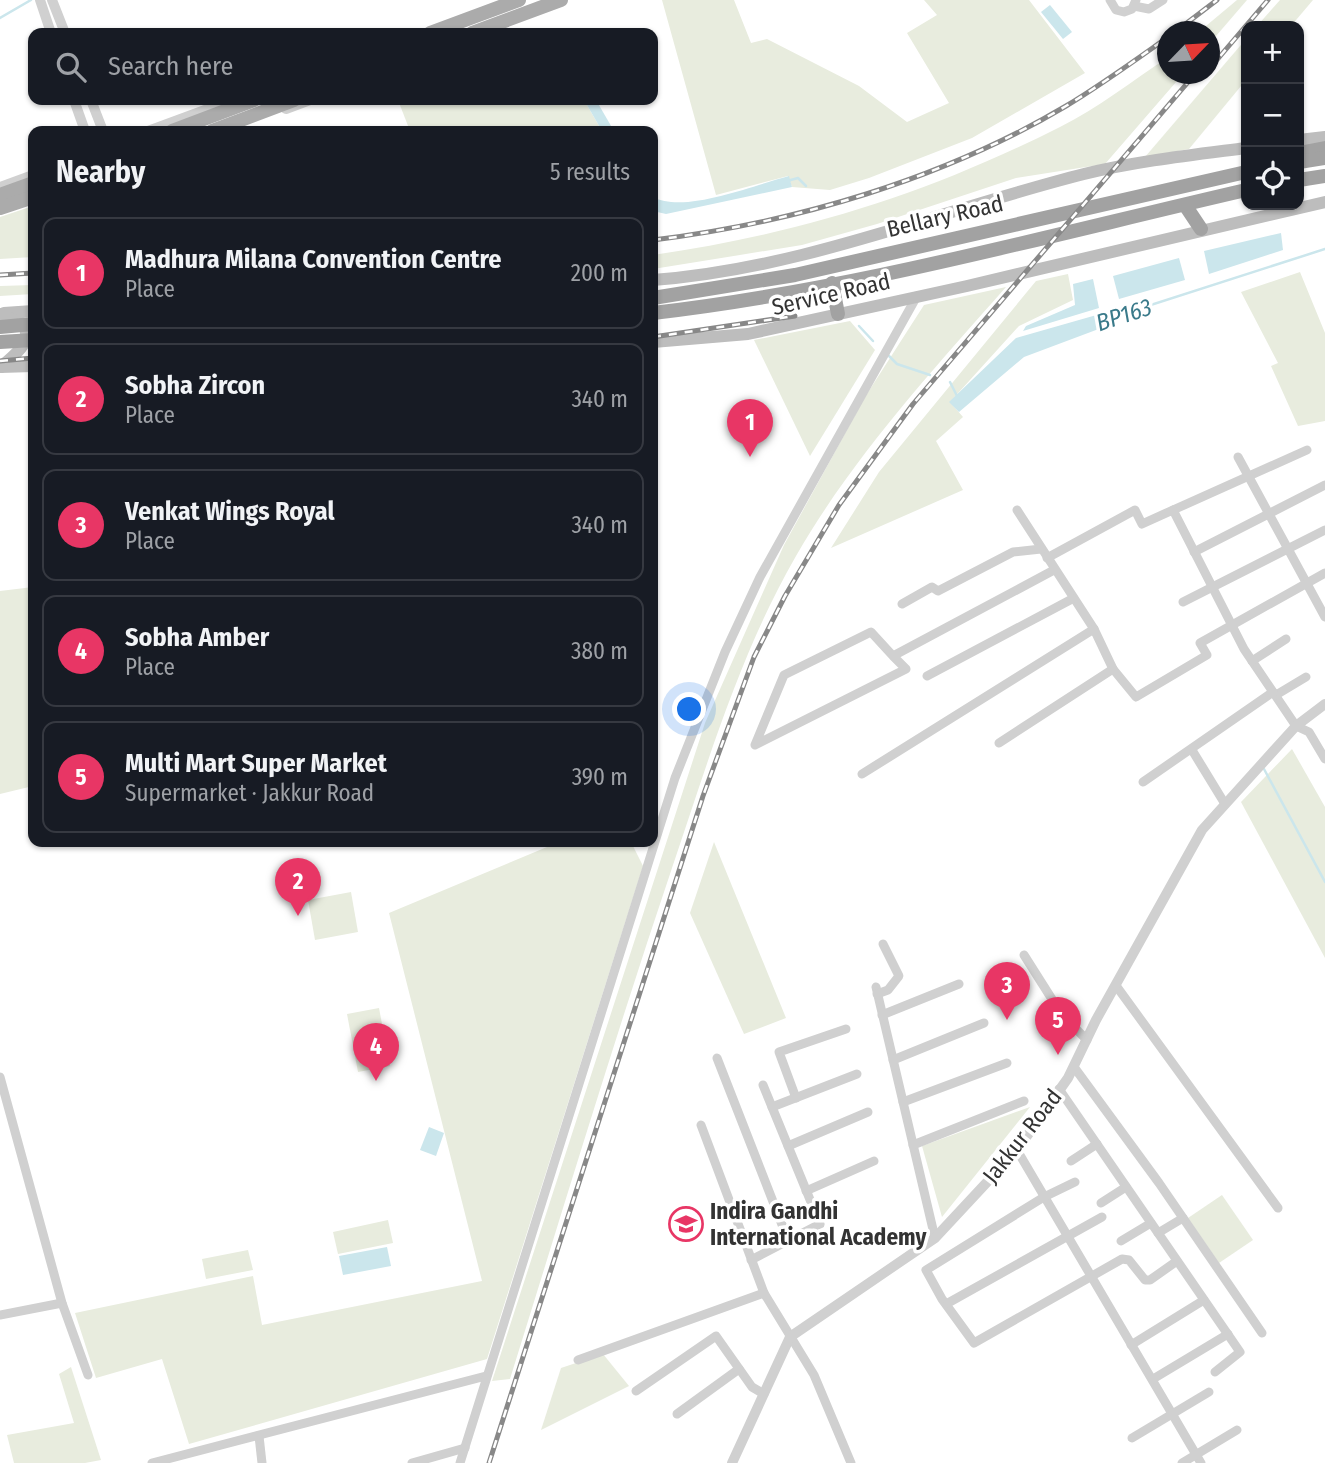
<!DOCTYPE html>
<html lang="en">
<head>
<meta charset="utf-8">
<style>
  :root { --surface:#171b24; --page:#20242c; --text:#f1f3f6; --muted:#9ea1a6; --line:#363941; --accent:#e83665 }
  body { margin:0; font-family:"Fira Sans Condensed",sans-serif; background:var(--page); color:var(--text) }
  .controls { position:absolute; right:21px; top:21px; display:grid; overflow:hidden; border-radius:14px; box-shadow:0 2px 5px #0004 }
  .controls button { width:63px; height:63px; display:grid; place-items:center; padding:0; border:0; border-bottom:2px solid var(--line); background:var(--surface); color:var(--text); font:35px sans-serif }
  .compass { position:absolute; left:1157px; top:21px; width:63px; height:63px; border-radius:50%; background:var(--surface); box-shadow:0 2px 5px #0004; rotate:65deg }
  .you { position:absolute; left:690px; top:710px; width:24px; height:24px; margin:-18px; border:5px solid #fff; border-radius:50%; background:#1a73e8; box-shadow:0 0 0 10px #1a73e833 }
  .badge { display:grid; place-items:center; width:46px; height:46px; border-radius:50%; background:var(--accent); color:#fff; font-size:23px; font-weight:700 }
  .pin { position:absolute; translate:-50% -58px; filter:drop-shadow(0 2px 4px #0008) }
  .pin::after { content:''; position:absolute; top:37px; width:24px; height:21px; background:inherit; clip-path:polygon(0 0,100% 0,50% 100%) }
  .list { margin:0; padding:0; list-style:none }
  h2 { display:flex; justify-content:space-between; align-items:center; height:91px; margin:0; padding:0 28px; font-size:30px }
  h2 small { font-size:23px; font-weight:400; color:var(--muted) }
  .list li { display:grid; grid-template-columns:46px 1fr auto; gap:21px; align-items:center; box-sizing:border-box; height:112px; margin:0 14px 14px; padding:0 14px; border:2px solid var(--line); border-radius:14px }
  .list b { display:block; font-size:26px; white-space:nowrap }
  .list p { margin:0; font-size:23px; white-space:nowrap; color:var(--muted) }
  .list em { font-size:23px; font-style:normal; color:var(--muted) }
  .icon { flex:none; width:38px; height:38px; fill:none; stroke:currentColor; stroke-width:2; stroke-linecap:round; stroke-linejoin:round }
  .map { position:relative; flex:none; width:1325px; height:1463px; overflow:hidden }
  .search { position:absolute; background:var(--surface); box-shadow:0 2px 5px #0004; left:28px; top:28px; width:630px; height:77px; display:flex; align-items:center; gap:18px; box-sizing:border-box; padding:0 24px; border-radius:14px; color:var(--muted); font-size:26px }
  .panel { position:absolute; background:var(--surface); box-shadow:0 2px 5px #0004; left:28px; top:126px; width:630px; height:721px; border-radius:14px }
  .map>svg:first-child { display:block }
  .green { fill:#e8ecde }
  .water { fill:#cbe6ec }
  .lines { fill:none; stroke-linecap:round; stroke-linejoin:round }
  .stream { stroke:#cbe6ec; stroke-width:2.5 }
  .minor { stroke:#d0d0d0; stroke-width:9 }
  .tertiary { stroke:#d0d0d0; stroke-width:10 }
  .secondary { stroke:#bdbdbd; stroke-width:12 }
  .primary { stroke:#ababab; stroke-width:14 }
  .trunk { stroke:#a2a2a2; stroke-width:14 }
  .rail-casing { stroke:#888; stroke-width:5 }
  .rail { stroke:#fff; stroke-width:2.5; stroke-dasharray:8; stroke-linecap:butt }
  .trunk-bridge { stroke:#a2a2a2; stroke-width:14 }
  .labels { text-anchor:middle; stroke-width:7; stroke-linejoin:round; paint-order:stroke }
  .street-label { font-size:23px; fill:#333; stroke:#fff }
  .poi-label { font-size:23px; font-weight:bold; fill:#333; stroke:#fff; text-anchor:start }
  .water-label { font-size:24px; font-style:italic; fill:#3a7a8a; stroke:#fff }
</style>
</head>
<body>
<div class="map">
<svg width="1325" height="1463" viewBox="0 0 1325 1463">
  <rect width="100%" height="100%" fill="#fff"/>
  <g class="green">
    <polygon points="662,0 734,0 751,43 767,39 859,86 907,122 949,103 907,33 937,15 924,0 1029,0 1085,73 972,138 869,178 830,190 792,187 788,176 716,195"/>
    <polygon points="1237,0 1247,0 1210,43 1210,32 1200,31"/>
    <polygon points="1280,0 1313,0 1291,26 1257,26"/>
    <polygon points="1246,39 1246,80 1189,149 1145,157"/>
    <path d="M 1167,58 L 1168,74 L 1183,74 L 1105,164 L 1016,178 L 877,224 L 802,245 L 653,269 L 653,255 C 802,233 925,195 1060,127 C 1098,108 1132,81 1167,58 Z"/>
    <polygon points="398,100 584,100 602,131 410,131"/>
    <polygon points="33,206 33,257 0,259 0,217"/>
    <polygon points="1300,272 1325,333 1325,421 1298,426 1271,366 1278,363 1241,292"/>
    <polygon points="1068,274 1073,300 1019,326 950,402 963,417 936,441 963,490 831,548 879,472 1036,281"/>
    <polygon points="33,285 33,294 0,296 0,286"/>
    <path d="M 1006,287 C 931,372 853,457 796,556 C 740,653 708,762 672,868 C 615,1037 563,1209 510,1379 L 492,1381 L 705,723 L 784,545 L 865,397 L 924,305 Z"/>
    <polygon points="850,321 875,350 810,456 754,340"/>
    <polygon points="33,587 33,786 0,794 0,591"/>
    <polygon points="1292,749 1325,807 1325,958 1241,802"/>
    <polygon points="559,842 631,842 643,866 487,1359 189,1444 162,1359 96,1378 75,1313 253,1276 262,1325 482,1281 389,913"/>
    <polygon points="714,842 786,1018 744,1034 690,913"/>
    <polygon points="351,892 358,932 315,940 308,900"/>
    <polygon points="379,1008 390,1066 358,1072 347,1014"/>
    <polygon points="1030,1107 942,1217 922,1146"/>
    <polygon points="1222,1195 1253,1240 1219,1263 1188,1218"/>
    <polygon points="388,1220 393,1243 338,1254 333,1232"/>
    <polygon points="248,1250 253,1270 206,1279 202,1259"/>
    <polygon points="603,1354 629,1386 541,1430 561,1368"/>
    <polygon points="71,1367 101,1460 85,1463 14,1463 7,1435 74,1423 59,1374"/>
  </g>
  <g class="water">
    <polygon points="1050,5 1072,32 1063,39 1041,12"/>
    <polygon points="584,100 596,100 614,131 602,131"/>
    <path d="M 789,176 L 792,187 L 666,214 L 653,211 L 653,197 C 684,214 754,185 789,176 Z"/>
    <polygon points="1281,233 1283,250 1209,274 1204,251"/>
    <polygon points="1179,258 1185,280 1119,299 1113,276"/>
    <polygon points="1093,279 1099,308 1023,331 1026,326 1075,305 1073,284"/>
    <polygon points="1100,314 1104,327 1024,357 959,412 949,402 1016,338"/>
    <polygon points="429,1127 444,1133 436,1156 420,1150"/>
    <polygon points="387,1247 391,1266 343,1275 339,1256"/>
  </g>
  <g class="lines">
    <g class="stream">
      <polyline points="0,18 31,0"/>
      <polyline points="787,181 798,178 806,186"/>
      <polyline points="1101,321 1325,249"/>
      <polyline points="859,326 873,341"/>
      <polyline points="887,354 897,364 930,375"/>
      <polyline points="950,382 958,398"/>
      <polyline points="1264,769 1325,882"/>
    </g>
    <g class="minor">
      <polyline points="1110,0 1116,10 1124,12 1132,9 1136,0"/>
      <polyline points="1134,6 1149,9 1163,0"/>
      <polyline points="1238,457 1325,617"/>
      <polyline points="1017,510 1094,629 1113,669 1136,697 1207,655 1200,643 1325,573"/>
      <polyline points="1173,510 1307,450"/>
      <polyline points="1194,552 1325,485"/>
      <polyline points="1047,558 1135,510 1142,524 1173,510 1244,649 1296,726 1309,732 1325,759"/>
      <polyline points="1183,602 1325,530"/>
      <polyline points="902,604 932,587 938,591 1013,552 1041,549"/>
      <polyline points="893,656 871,632 784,675 755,745 906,669 893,656 1054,570"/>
      <polyline points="1252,661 1286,639"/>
      <polyline points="927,676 1072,599"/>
      <polyline points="1276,695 1306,677"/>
      <polyline points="999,743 1113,669"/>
      <polyline points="1192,750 1225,804"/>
      <polyline points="862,774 1094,629"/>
      <polyline points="1143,782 1273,692"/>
      <polyline points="1024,955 1062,1015 1087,1040"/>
      <polyline points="876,987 935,1238"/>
      <polyline points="1117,987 1278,1208"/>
      <polyline points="877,994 888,990 899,976 883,944"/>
      <polyline points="882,1015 959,984"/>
      <polyline points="717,1058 788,1240"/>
      <polyline points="893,1060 984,1023"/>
      <polyline points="1074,1067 1159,1183 1262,1333"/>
      <polyline points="0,1077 62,1303 88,1375"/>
      <polyline points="1059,1089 1240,1352 1215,1372"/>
      <polyline points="796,1098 779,1052 846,1029"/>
      <polyline points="903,1102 1007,1063"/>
      <polyline points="772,1107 857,1074"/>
      <polyline points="701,1125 764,1293 814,1375 851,1463"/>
      <polyline points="913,1145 1024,1101"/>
      <polyline points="788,1146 868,1112"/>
      <polyline points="1017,1150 1201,1463"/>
      <polyline points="1071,1161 1097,1144"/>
      <polyline points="1075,1182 1044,1197 926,1270 942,1299 974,1343 1122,1259 1129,1260 1145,1280 1150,1280 1177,1261"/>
      <polyline points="806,1191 874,1161"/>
      <polyline points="1101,1203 1126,1187"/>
      <polyline points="1158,1233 1183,1218"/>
      <polyline points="1121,1241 1151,1223"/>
      <polyline points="751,1260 820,1224 763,1085"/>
      <polyline points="948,1303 1102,1217"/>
      <polyline points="0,1315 62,1303"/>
      <polyline points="1131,1345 1204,1300"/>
      <polyline points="578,1360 764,1293"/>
      <polyline points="1153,1379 1228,1334"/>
      <polyline points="636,1391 716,1336 752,1387 764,1394"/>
      <polyline points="677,1414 739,1369"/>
      <polyline points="259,1436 262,1463"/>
      <polyline points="1132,1438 1209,1392"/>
      <polyline points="152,1463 486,1376"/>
      <polyline points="412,1463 465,1448"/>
      <polyline points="460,1463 675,778 725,652 760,577 917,296"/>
      <polyline points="1182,1463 1237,1430"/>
    </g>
    <g class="tertiary">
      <polyline points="40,0 51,33"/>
      <polyline points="52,0 65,33"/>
      <polyline points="74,100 85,131"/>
      <polyline points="91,100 103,131"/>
      <polyline points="286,109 310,100"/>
      <polyline points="148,131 232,100"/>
      <polyline points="0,187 33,175"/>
      <polyline points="732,1463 790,1337 935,1238 1017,1150 1068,1078 1096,1020 1202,830 1296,726 1325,704"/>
    </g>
    <g class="secondary">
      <polyline points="1299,140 1325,137"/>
      <path d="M 653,280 C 802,269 941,210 1084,174 C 1137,161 1192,155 1246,148"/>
      <polyline points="4,313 33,311"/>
      <path d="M 0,314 L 24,324 C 32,344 15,354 1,367"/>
      <polyline points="653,342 748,334 967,286 1325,202"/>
      <polyline points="0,367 33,366"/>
    </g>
    <g class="primary">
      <polyline points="430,33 519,0"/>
      <polyline points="472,33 561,0"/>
      <polyline points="172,131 254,100"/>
      <polyline points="212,131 294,100"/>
      <polyline points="0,195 33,183"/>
      <polyline points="0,208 33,197"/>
    </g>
    <g class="trunk">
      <polyline points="1299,153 1325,148"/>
      <polyline points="1299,162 1325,158"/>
      <polyline points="1299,180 1325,176"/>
      <polyline points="1185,205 1201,229"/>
      <polyline points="832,283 838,314"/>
      <polyline points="653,298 795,275 1246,172"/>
      <path d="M 653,313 C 853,290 1050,235 1246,190"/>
    </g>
    <g class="rail-casing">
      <g id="rail">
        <polyline points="1175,32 1217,0"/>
        <polyline points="1210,68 1268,0"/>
        <path d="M 653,240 C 794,223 943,179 1066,106 C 1101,85 1134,61 1168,37"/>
        <polyline points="0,275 33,273"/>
        <polyline points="653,337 795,316"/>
        <polyline points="0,361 33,358"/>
        <polyline points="489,1463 703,796 754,657 785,596 839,505 913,404 1195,74"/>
      </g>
    </g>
    <use href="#rail" class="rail"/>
    <g class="trunk-bridge">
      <polyline points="0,327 33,324"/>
      <polyline points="0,342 33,340"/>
    </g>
  </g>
  <defs>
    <g id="school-ring" transform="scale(1.75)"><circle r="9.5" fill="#fff" stroke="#e83665" stroke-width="1.5"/><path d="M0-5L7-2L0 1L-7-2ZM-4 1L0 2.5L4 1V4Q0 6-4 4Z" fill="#e83665"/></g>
  </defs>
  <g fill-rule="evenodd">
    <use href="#school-ring" x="686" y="1224"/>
  </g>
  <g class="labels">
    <g class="street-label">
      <text transform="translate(945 216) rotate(-13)" y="8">Bellary Road</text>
      <text transform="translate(831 294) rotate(-13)" y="8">Service Road</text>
      <text transform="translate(1022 1136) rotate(-52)" y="8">Jakkur Road</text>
    </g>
    <g class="poi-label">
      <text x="710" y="1219">Indira Gandhi<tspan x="710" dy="26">International Academy</tspan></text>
    </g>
    <g class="water-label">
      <text transform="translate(1124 315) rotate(-18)" y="8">BP163</text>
    </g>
  </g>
</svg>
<div class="controls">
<button>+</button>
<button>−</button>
<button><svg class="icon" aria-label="locate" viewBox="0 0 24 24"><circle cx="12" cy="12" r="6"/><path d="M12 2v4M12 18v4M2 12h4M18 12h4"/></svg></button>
</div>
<svg class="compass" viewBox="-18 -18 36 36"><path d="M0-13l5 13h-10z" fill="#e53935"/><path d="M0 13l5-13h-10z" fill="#9ea1a6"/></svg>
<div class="you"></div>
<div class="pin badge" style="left:750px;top:457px">1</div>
<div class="pin badge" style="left:298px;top:916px">2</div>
<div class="pin badge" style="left:1007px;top:1020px">3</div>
<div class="pin badge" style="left:376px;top:1081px">4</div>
<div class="pin badge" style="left:1058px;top:1055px">5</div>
<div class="search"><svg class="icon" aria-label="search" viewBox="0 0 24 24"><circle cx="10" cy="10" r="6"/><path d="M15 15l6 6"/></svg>Search here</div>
<section class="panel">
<h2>Nearby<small>5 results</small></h2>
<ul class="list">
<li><span class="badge">1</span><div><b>Madhura Milana Convention Centre</b><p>Place</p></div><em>200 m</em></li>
<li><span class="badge">2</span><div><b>Sobha Zircon</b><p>Place</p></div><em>340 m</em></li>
<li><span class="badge">3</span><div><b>Venkat Wings Royal</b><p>Place</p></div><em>340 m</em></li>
<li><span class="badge">4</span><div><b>Sobha Amber</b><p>Place</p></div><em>380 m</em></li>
<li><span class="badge">5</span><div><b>Multi Mart Super Market</b><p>Supermarket · Jakkur Road</p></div><em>390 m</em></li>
</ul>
</section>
</div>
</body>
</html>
